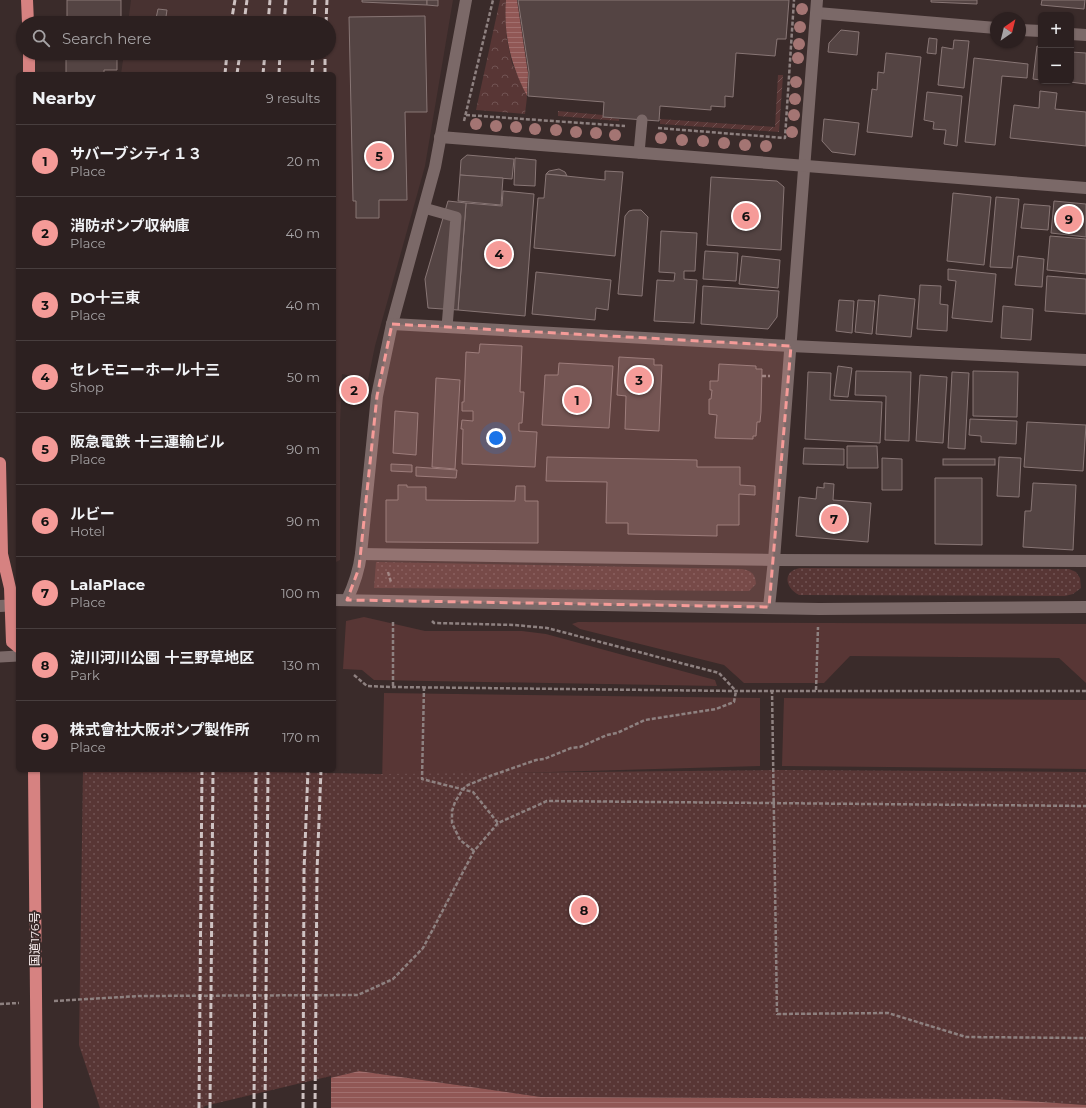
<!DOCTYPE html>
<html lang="en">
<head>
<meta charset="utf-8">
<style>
  :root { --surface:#2c2020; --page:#382d2d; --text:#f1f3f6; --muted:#a6a3a5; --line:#483e3e; --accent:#f59b98 }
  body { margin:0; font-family:Montserrat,"Noto Sans JP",sans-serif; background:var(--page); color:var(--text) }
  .controls { position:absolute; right:12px; top:12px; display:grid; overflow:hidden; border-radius:6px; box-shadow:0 1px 3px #0004 }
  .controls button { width:36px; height:36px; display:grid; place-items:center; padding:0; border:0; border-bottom:1px solid var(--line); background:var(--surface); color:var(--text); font:20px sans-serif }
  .compass { position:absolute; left:990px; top:12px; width:36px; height:36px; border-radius:50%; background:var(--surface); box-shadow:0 1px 3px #0004; rotate:35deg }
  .you { position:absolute; left:496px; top:438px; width:14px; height:14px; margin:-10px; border:3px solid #fff; border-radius:50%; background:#1a73e8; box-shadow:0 0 0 6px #1a73e833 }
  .badge { display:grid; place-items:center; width:26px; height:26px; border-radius:50%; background:var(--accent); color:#111; font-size:13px; font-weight:700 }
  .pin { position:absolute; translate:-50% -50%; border:2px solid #fff; box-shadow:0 1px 4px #0006 }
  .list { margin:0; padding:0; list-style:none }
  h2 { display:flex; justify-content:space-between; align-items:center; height:52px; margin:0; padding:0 16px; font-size:17px }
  h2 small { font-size:13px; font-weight:400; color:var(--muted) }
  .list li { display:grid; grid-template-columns:26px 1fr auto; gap:12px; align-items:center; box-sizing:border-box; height:72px; padding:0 16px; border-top:1px solid var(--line) }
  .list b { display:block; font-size:15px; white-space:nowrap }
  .list p { margin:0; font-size:13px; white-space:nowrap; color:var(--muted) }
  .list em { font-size:13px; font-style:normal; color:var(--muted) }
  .icon { flex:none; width:22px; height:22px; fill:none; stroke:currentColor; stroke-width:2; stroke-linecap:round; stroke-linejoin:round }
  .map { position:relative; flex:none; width:1086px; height:1108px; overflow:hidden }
  .search { position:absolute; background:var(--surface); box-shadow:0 1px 3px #0004; left:16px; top:16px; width:320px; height:44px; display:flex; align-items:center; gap:10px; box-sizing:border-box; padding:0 14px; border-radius:22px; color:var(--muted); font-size:15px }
  .panel { position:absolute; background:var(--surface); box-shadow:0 1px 3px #0004; left:16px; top:72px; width:320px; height:700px; border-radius:6px }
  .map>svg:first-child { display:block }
  .built { fill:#483231 }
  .grass { fill:#583635 }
  .forest { fill:url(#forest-crowns) }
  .park { fill:url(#park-dots) }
  .garden { fill:url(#garden-furrows) }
  .water { fill:url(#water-rules) }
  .pier { fill:#3a2b2a }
  .building { fill:#544443; stroke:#887675 }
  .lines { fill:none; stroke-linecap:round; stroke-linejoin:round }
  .path { stroke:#8e8180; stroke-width:2.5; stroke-dasharray:4 2; stroke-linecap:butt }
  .service { stroke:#7b6968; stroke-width:11 }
  .minor { stroke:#7b6968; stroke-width:12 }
  .tertiary { stroke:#7b6968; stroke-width:12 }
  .trunk { stroke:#d68281; stroke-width:12 }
  .rail { stroke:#cec2c2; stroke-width:3; stroke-dasharray:6 3; stroke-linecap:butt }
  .tree { fill:#a47573 }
  .marked { fill:#f59b98; fill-opacity:0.2; stroke:#f59b98; stroke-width:3; stroke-dasharray:8 5; stroke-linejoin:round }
  .labels { text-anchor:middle; stroke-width:4; stroke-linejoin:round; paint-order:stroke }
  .street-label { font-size:12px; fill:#fbf0f0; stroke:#3a2b2a }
</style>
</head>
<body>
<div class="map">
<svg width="1086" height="1108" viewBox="0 0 1086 1108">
  <defs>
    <pattern id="forest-crowns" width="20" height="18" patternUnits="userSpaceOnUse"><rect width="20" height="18" fill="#583635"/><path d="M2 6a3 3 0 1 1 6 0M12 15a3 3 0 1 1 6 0" fill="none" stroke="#715353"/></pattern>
    <pattern id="park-dots" width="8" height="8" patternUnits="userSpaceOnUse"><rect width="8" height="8" fill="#583635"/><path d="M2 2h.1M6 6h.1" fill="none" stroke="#715353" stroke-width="1.8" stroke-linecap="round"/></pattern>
    <pattern id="garden-furrows" width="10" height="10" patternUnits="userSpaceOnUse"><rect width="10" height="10" fill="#583635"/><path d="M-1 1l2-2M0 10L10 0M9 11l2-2" fill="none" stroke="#715353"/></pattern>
    <pattern id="water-rules" width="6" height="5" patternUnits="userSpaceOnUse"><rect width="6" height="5" fill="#915755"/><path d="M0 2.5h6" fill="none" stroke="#a16f6e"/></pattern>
  </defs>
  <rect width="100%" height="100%" fill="#3a2b2a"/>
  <polygon class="built" points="131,0 453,0 425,166 375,346 368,380 342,374 340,425 340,560 334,563 334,74 121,74 124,53 329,53 329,23 128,23"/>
  <g class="grass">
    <polygon points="364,617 425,631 522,631 546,634 715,680 717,686 374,680 362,670 343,669 346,621"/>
    <polygon points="578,622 1086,624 1086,683 1059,658 850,656 824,683 744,683 724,665 580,629 572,624"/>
    <polygon points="384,693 760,698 760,766 408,776 382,783"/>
    <polygon points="784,698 1086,700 1086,769 782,766"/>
  </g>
  <polygon class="forest" points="500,0 506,0 505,16 507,40 512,63 527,97 525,114 476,110"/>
  <g class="park">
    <path d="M 376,562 L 742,569 C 752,571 755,574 756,584 L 749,591 L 741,591 L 374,588 Z"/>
    <path d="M 800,568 L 1069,569 L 1076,572 L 1080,578 L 1081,588 L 1073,594 L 1065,596 L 799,595 C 785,588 782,571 800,568 Z"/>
    <polygon points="83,770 163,770 382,774 782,770 1086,772 1086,1105 997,1099 541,1097 359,1071 205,1108 100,1108 79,1045"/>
  </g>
  <g class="garden">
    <polygon points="778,75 783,75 779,132 660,124 660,119 775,127"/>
    <polygon points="558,111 603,115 603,117 619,119 619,121 558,116"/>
  </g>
  <g class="water">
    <path d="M 506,0 L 517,0 L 528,73 L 527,96 C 511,66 503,34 506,0 Z"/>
    <polygon points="359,1071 541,1097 997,1099 1086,1105 1086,1108 205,1108"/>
  </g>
  <polygon class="pier" points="331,1076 331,1108 203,1108 205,1106"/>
  <g class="building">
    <polygon points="67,0 121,0 121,19 116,19 116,23 67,23"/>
    <polygon points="362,0 427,0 427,5 362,2"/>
    <polygon points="427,0 438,0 438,6 427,5"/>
    <polygon points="518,0 789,0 786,39 777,39 775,56 736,53 733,97 725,96 725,107 711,106 711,110 660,106 659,121 603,117 604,102 528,96 529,72"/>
    <polygon points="931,0 977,0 977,4 931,2"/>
    <polygon points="1042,0 1085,0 1084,9 1041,5"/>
    <polygon points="158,9 167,10 165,23 155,23"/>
    <polygon points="425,16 427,112 405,112 407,200 379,200 379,218 356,218 356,201 353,201 349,17"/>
    <polygon points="841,30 859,32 857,55 828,52 829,43"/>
    <polygon points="929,38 937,39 936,54 927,53"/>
    <polygon points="954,40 969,41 964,88 938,85 942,47 953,49"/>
    <polygon points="1037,46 1041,47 1041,80 1033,79"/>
    <polygon points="1071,52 1086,53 1086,84 1062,81 1071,81"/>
    <polygon points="66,53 117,53 117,70 104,70 104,74 66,74"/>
    <polygon points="886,53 921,57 912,137 867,132 872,89 877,90 878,72 884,73"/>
    <polygon points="974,58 1028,64 1027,78 1002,76 995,145 965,142"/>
    <polygon points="1040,91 1057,93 1055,109 1086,112 1086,146 1010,138 1014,105 1039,108"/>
    <polygon points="927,92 962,96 957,146 944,144 946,130 933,129 934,122 924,120"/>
    <polygon points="824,119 859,123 855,155 832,152 822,141"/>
    <polygon points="467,155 514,159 512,179 460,175 461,160"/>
    <polygon points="515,158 536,160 535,186 514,185"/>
    <polygon points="559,169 565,172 567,176 546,174 549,171"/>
    <polygon points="605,171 623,172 615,256 534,248 538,198 544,198 546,174 605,180"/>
    <polygon points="460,175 503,178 501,205 458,201"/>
    <polygon points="711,177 777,181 784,187 781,250 707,245"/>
    <polygon points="503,191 534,194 525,316 458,310 466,203 502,206"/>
    <polygon points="953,193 991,197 984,265 947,261"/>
    <polygon points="996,197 1019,199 1012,268 990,267"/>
    <polygon points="448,201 466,203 458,310 428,308 425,279"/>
    <polygon points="1054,201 1086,204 1086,237 1051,233"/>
    <polygon points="1024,204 1050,206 1048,230 1021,228"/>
    <polygon points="633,210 641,210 648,217 642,296 618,294 625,216 629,211"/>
    <polygon points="661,231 697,233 695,271 684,271 684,279 697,280 694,323 654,321 657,280 674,281 675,273 659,272"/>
    <polygon points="1050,236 1086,239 1086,274 1047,270"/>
    <polygon points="705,251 738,253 736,281 703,279"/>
    <polygon points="742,256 780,260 778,288 739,284"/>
    <polygon points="1018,256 1044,259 1042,287 1015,285"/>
    <polygon points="948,269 996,274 992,322 952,318 956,281 948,280"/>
    <polygon points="536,272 611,280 608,310 596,308 595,320 532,314"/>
    <polygon points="1047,276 1086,279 1086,314 1045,311"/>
    <polygon points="920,285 941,286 940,304 948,305 947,331 917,329"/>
    <polygon points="703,286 779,291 777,317 768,329 701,324"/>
    <polygon points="879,295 915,299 911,337 876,334"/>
    <polygon points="839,300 854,301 852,333 836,331"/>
    <polygon points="858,300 875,301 872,334 855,332"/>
    <polygon points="1003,306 1033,309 1031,340 1001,338"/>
    <polygon points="480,344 522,346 520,392 524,392 522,423 519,423 519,431 537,432 535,467 462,464 463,429 461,429 462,420 473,421 473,411 462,411 462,402 464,402 466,352 479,353"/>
    <polygon points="619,357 654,359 654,365 662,365 659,431 625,429 626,396 617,395"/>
    <polygon points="559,363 613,366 609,428 542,425 545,375 558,375"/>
    <polygon points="719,364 756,366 756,369 762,369 761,412 760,422 757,422 756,436 753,436 753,439 715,438 717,415 709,414 709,399 711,399 712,390 710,390 710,381 718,381"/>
    <polygon points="838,366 852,368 848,397 834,396"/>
    <polygon points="856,371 911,372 909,441 885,440 886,396 855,395"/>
    <polygon points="973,371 1018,372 1017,417 973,416"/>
    <polygon points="808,372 831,373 830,400 882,402 880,443 805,439"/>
    <polygon points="952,372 969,373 965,449 948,448"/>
    <polygon points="920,375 947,377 943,443 916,441"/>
    <polygon points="436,378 460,380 455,469 432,467"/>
    <polygon points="350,385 359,387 357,395 348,393"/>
    <polygon points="395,411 418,413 416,455 393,453"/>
    <polygon points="970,419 1017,421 1016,444 981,442 981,436 969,435"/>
    <polygon points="1027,422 1086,425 1083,471 1024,467"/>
    <polygon points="847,446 877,446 878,468 847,468"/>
    <polygon points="804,448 844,449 844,465 803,464"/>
    <polygon points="547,457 697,460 697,467 740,467 740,485 755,486 755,495 739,494 739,525 717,525 717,536 628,534 628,523 606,523 607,482 546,481"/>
    <polygon points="999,457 1021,458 1019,497 997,496"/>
    <polygon points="882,458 902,459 902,490 882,490"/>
    <rect x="943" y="459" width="52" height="6"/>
    <polygon points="391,464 412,465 412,472 391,471"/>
    <polygon points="416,467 457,470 456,478 416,476"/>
    <polygon points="935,478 982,478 982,545 935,544"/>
    <polygon points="824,483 834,484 833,500 871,503 868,542 796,536 799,497 816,499 817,487 824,488"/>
    <polygon points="1033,483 1076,485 1073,550 1023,547 1025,511 1031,511"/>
    <polygon points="398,485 407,485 407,487 426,487 426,500 515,501 516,486 525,486 525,501 538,501 538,543 386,542 386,500 398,500"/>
  </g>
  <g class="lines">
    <g class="path">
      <polyline points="466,115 625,126"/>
      <polyline points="464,121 493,0"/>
      <polyline points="658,128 785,138 794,0"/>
      <polyline points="762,376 770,376"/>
      <polyline points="388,572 391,582"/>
      <polyline points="432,621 434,623 515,625 547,628 719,673 736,691"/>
      <polyline points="393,622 393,687"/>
      <polyline points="354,675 367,686 393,687 736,691 1086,691"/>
      <polyline points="424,687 422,779 473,792 498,823"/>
      <polyline points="772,690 777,1014 888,1013 966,1037 1086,1038"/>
      <polyline points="816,690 818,627"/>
      <polyline points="474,851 460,840 452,823 452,811 455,802 463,789 468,785 490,776 536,760 544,759 571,748 580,747 607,735 617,733 645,720 716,709 734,702 736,691"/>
      <polyline points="54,1001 140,996 358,995 393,979 423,948 474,851 498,823 547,801 1086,806"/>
      <polyline points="0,1004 19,1003"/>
    </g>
    <g class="service">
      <polyline points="639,153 642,120"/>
      <polyline points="424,208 456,217 447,327"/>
      <polyline points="0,657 18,656"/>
    </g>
    <g class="minor">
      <polyline points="817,13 996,28"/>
      <polyline points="1020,30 1041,31"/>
      <polyline points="1071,34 1086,35"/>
      <polyline points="361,554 774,560 1086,561"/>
      <polyline points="334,600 819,609 1086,607"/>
      <path d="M 347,600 C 354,585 359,571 361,554 L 377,396 L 392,324 L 435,167 L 466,0"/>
      <polyline points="0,606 18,605"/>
      <polyline points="769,607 774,560 817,0"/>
    </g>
    <g class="tertiary">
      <polyline points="440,137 1086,188"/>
      <polyline points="392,324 791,346 1086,360"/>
    </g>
    <g class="trunk">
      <polyline points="27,0 28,23"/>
      <polyline points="29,53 29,74"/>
      <polyline points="0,463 2,554 10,588 12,642 18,647"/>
      <polyline points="34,770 37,1108"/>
    </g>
    <g class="rail">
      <polyline points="231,23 235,0"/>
      <polyline points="244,23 247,0"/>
      <polyline points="268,23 270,0"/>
      <polyline points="284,23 286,0"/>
      <polyline points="314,23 315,0"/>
      <polyline points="326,23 327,0"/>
      <polyline points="225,74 227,53"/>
      <polyline points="237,74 240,53"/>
      <polyline points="263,74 265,53"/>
      <polyline points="279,74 280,53"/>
      <polyline points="312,74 313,53"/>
      <polyline points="325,74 325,53"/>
      <polyline points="199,1108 202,770"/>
      <polyline points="210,1108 213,770"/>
      <polyline points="254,1108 256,770"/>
      <polyline points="265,1108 268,770"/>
      <polyline points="303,1108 304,871 308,770"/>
      <polyline points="315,1108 317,871 321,770"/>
    </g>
  </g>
  <g class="tree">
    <circle cx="802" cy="9" r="6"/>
    <circle cx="800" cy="27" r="6"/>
    <circle cx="799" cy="44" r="6"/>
    <circle cx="798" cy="58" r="6"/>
    <circle cx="796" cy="82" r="6"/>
    <circle cx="795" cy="99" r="6"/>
    <circle cx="794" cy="115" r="6"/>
    <circle cx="476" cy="124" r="6"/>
    <circle cx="496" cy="126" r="6"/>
    <circle cx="516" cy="127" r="6"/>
    <circle cx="535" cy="129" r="6"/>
    <circle cx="556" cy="130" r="6"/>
    <circle cx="576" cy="132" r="6"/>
    <circle cx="792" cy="132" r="6"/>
    <circle cx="596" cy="133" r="6"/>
    <circle cx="615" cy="135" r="6"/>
    <circle cx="661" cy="138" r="6"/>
    <circle cx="682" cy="140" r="6"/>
    <circle cx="703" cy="141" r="6"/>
    <circle cx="724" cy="143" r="6"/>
    <circle cx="745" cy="145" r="6"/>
    <circle cx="766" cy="146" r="6"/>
  </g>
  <path class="marked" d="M 392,324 L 791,346 L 769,607 L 347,600 L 359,568 L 377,396 Z"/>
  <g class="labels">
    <g class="street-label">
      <text transform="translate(35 939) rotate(-90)" y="4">国道176号</text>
    </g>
  </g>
</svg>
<div class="controls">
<button>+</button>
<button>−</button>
</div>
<svg class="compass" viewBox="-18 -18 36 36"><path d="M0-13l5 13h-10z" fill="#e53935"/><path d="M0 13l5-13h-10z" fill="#a6a3a5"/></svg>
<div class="you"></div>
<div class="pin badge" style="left:577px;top:400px">1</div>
<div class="pin badge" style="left:354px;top:390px">2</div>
<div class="pin badge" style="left:639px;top:380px">3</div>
<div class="pin badge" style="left:499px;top:254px">4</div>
<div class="pin badge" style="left:379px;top:156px">5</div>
<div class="pin badge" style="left:746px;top:216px">6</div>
<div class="pin badge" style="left:834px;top:519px">7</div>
<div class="pin badge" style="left:584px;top:910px">8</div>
<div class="pin badge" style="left:1069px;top:219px">9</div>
<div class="search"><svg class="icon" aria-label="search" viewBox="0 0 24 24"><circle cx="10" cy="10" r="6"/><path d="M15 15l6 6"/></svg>Search here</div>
<section class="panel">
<h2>Nearby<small>9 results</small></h2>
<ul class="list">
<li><span class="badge">1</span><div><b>サバーブシティ１３</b><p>Place</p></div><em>20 m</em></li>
<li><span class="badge">2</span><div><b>消防ポンプ収納庫</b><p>Place</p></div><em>40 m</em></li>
<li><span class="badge">3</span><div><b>DO十三東</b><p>Place</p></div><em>40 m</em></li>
<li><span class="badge">4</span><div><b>セレモニーホール十三</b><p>Shop</p></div><em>50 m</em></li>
<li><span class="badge">5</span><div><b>阪急電鉄 十三運輸ビル</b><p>Place</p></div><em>90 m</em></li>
<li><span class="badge">6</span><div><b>ルビー</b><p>Hotel</p></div><em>90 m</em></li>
<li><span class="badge">7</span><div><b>LalaPlace</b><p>Place</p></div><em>100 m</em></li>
<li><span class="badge">8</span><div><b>淀川河川公園 十三野草地区</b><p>Park</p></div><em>130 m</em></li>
<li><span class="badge">9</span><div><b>株式會社大阪ポンプ製作所</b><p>Place</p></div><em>170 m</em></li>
</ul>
</section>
</div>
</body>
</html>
